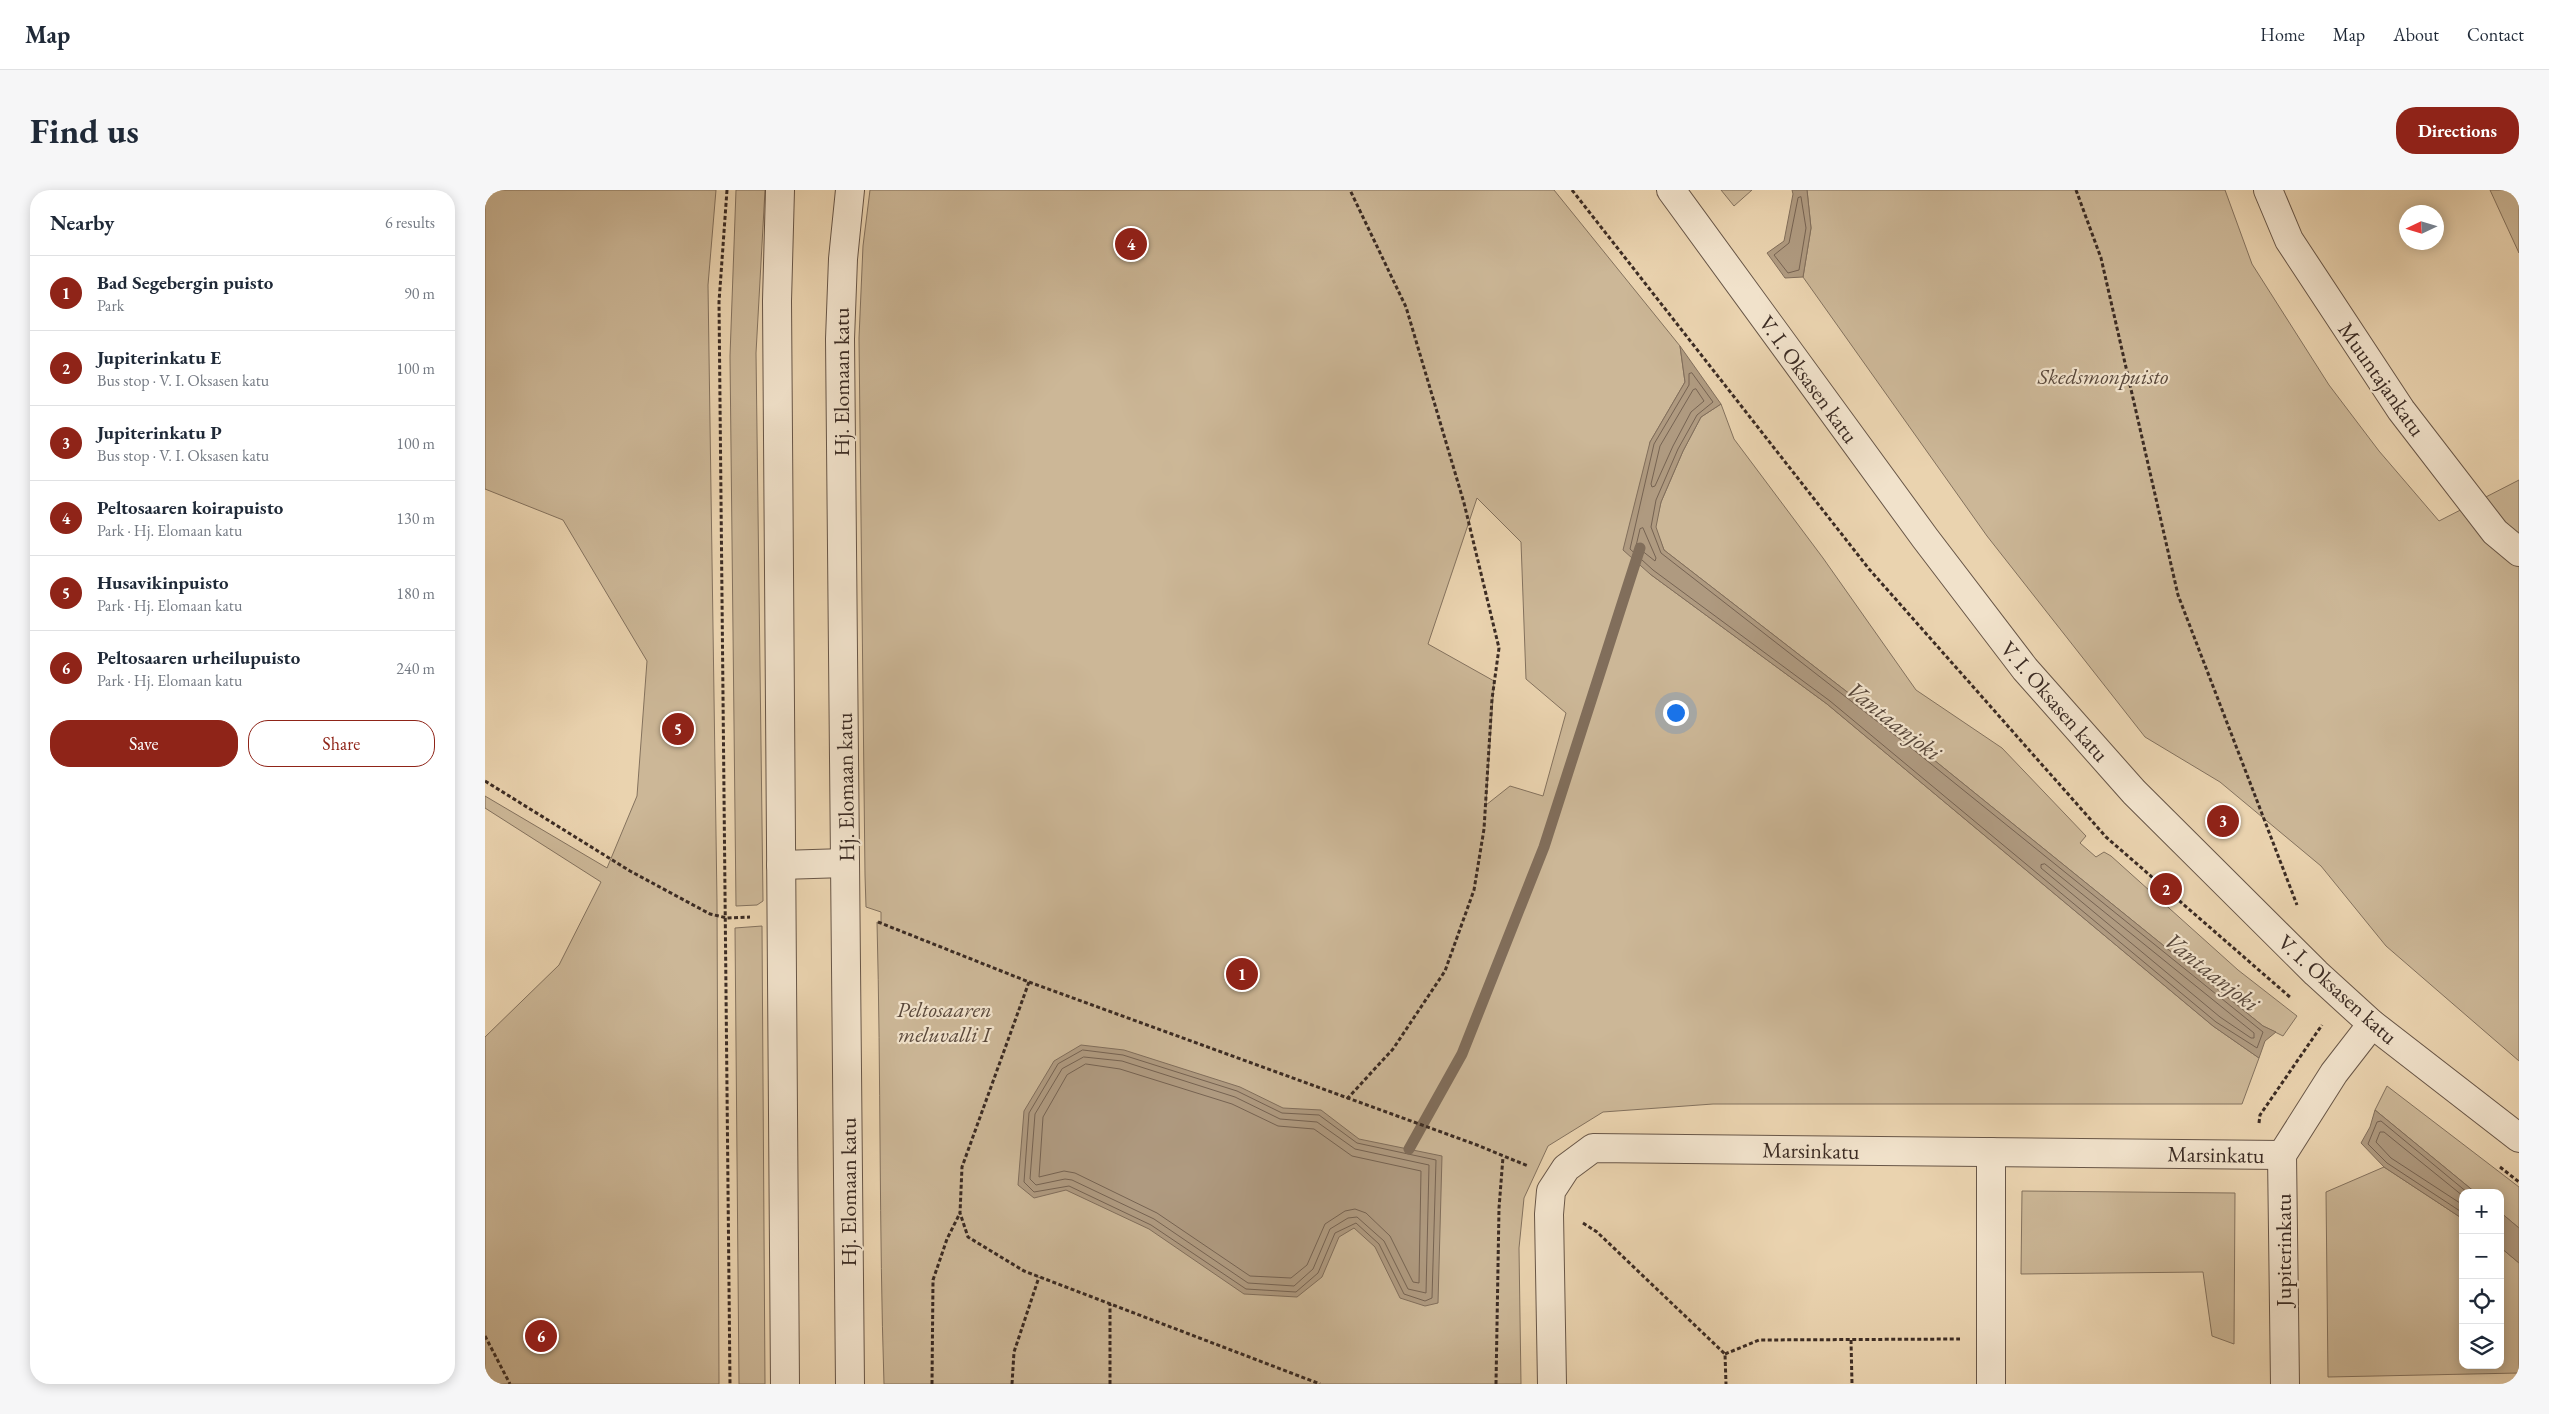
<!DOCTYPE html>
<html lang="en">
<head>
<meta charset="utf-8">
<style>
  :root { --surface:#fff; --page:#f6f6f7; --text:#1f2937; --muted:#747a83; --line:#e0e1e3; --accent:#8f2418 }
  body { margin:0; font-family:"EB Garamond",serif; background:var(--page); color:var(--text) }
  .controls { position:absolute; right:15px; bottom:15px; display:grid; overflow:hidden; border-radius:10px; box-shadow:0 2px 12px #0003 }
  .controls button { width:45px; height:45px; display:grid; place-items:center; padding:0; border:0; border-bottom:1px solid var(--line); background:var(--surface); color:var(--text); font:25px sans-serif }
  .compass { position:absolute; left:1914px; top:15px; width:45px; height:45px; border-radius:50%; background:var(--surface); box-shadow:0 2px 12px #0003; rotate:266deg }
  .you { position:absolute; left:1190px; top:522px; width:18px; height:18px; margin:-12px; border:4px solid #fff; border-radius:50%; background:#1a73e8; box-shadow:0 0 0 8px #1a73e833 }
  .badge { display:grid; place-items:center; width:32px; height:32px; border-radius:50%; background:var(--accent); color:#fff; font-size:16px; font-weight:700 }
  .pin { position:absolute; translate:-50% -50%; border:2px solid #fff; box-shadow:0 1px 5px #0006 }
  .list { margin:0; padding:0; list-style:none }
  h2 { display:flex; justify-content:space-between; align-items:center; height:65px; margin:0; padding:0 20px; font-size:21px }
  h2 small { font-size:16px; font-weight:400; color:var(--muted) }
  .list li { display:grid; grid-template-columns:32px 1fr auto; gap:15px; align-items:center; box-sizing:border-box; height:75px; padding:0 20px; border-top:1px solid var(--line) }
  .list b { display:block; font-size:19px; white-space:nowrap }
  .list p { margin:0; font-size:16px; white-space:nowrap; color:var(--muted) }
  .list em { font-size:16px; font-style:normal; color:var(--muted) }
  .actions { display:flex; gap:10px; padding:15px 20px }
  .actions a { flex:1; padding:11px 0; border:1px solid var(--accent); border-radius:20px; text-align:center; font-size:18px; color:var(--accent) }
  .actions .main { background:var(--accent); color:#fff }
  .icon { flex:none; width:28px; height:28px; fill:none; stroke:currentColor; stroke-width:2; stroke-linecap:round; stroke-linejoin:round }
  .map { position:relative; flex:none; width:2034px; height:1194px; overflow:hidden; border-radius:20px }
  header { display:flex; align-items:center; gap:30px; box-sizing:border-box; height:70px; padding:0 25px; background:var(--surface); border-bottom:1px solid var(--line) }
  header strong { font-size:24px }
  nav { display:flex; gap:28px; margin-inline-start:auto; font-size:18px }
  .intro { display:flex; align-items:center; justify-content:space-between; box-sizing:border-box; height:120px; padding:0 30px }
  h1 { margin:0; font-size:35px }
  .button { padding:12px 22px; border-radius:20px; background:var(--accent); color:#fff; font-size:18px; font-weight:700 }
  main { display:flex; gap:30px; padding:0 30px }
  aside { flex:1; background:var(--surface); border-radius:20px; box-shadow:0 2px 12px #0003 }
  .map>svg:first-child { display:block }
  .green { fill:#ccb797; stroke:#84725e; fill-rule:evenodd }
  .water { fill:#af9a80; stroke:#816e5b }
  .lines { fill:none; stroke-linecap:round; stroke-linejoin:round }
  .shore { stroke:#766352; stroke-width:1 }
  .stream { stroke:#816e5b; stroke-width:11 }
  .minor-casing { stroke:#685647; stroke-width:30 }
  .path { stroke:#3c2c24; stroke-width:3; stroke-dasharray:4 2.5; stroke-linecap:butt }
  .minor { stroke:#f1e2cb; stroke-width:28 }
  .labels { text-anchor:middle; stroke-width:4.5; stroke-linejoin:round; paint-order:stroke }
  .park-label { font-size:22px; font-style:italic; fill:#59483b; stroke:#f1e2cb }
  .street-label { font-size:22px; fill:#3c2c24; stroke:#f1e2cb }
  .water-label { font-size:24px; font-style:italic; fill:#59483b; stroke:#f1e2cb }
</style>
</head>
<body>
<header>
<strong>Map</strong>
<nav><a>Home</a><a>Map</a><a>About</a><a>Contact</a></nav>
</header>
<div class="intro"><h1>Find us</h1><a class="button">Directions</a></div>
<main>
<aside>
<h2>Nearby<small>6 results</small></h2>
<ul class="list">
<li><span class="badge">1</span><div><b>Bad Segebergin puisto</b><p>Park</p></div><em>90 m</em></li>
<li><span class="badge">2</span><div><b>Jupiterinkatu E</b><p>Bus stop · V. I. Oksasen katu</p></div><em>100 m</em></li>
<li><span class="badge">3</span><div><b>Jupiterinkatu P</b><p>Bus stop · V. I. Oksasen katu</p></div><em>100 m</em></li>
<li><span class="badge">4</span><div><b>Peltosaaren koirapuisto</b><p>Park · Hj. Elomaan katu</p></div><em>130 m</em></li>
<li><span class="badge">5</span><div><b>Husavikinpuisto</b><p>Park · Hj. Elomaan katu</p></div><em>180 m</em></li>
<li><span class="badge">6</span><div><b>Peltosaaren urheilupuisto</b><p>Park · Hj. Elomaan katu</p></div><em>240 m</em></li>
</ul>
<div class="actions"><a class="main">Save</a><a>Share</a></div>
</aside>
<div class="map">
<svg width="2034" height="1194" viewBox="0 0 2034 1194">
  <rect width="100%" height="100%" fill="#ead3af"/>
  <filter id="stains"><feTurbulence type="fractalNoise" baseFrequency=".004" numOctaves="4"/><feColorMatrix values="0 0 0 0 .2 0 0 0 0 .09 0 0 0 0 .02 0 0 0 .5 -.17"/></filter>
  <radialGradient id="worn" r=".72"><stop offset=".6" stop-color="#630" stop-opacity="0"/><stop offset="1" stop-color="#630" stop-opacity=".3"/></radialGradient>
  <g class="green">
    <polygon points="0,0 231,0 223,95 232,712 234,1194 0,1194 0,847 74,775 116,692 0,618 0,606 122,678 152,606 162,471 78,330 0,299"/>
    <polygon points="251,0 280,0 271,163 278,711 272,715 251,716 245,166"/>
    <path d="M 385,0 L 1069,0 L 1195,156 L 1200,192 L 1165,252 L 1165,384 L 1342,514 L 1728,836 L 1774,868 L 1757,914 L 1228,914 L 1118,922 L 1063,956 L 1039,1008 L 1034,1058 L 1036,1194 L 399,1194 C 394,1040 396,886 392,732 L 396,733 L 396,722 L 381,717 L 380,685 L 374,148 L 378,56 ZM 992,308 L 1036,352 L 1041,489 L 1081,523 L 1058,606 L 1025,596 L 1001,615 L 1009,491 L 943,454 Z"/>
    <polygon points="1236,0 1267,0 1249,16"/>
    <polygon points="1322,0 1740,0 1767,74 1844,195 1894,261 1954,331 2034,290 2034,871 1901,756 1836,676 1735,592 1660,547 1502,346 1318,87 1326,38"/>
    <polygon points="2005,0 2034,0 2034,63"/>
    <polygon points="1236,214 1249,249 1338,368 1431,500 1517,558 1601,646 1595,653 1611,667 1619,662 1626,666 1753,780 1812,826 1798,846 1778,836 1428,553 1179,360 1170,337 1176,312 1198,261 1216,227"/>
    <polygon points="277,736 280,1194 254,1194 250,738"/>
    <polygon points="1902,896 2034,997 2034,1038 2015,1022 2015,1003 1991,1003 1890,920"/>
    <polygon points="1899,977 1978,1029 1978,1175 2015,1175 2015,1057 2034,1073 2034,1183 1843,1187 1841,1002"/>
    <polygon points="1537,1001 1750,1003 1749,1154 1727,1146 1718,1082 1536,1084"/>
  </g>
  <g class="water">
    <polygon points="1307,0 1322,0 1326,38 1318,87 1300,88 1282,63 1299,51 1308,4"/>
    <polygon points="1195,156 1236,214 1216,227 1198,261 1176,312 1171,337 1179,360 1428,553 1778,836 1791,842 1780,851 1774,868 1728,836 1342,514 1165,384 1138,360 1165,252 1200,192"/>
    <polygon points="596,855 639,860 755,897 798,918 836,920 874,949 957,966 953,1113 940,1116 915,1108 890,1057 869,1038 854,1047 837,1087 812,1107 759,1104 664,1039 581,1000 549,1008 533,995 539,921 569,871"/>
    <polygon points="1890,920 1991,1003 1978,1003 1978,1029 1899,977 1876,953 1885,937"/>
    <polygon points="2015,1022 2034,1038 2034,1073 2015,1057"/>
  </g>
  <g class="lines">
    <g class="shore">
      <polygon points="1316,7 1321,38 1314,80 1303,83 1289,65 1304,53 1313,8"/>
      <polygon points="1207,183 1228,212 1212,225 1193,259 1171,310 1166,337 1176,363 1425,557 1778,842 1772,858 1731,832 1345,511 1168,380 1145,359 1169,254 1204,195 1204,184"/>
      <polygon points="1211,199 1219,211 1206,222 1188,256 1170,296 1167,297 1166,294 1175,256 1208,200"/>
      <polygon points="1158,338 1171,368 1170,371 1151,356 1155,339"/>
      <polygon points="1560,674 1769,843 1769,848 1766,848 1735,827 1556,678 1556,675"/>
      <polygon points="598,860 638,865 752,901 797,923 834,925 872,953 951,970 947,1108 940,1111 919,1104 894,1054 871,1033 850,1043 833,1083 811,1102 761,1099 666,1035 584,996 549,1002 539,992 544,923 573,874"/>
      <polygon points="599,867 637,871 750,907 795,929 832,932 870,959 944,975 941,1103 923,1099 899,1051 872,1027 863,1028 845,1039 828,1079 809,1096 763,1093 669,1029 587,990 580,989 551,995 545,989 550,924 577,879"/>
      <polygon points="601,874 635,879 747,914 793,936 829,939 867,966 936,981 934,1093 928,1092 905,1046 881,1023 870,1019 860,1021 840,1034 822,1075 806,1088 765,1086 672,1023 590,983 579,981 554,987 558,927 582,885"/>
      <polyline points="1978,1006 1899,942 1895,942 1891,952 1906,968 1978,1015"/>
      <polyline points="1978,1023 1902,973 1883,954 1892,932 1896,931 1983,1003"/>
    </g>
    <polyline class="stream" points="924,959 977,864 1059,657 1155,358"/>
    <g class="minor-casing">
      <g id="minor">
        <polyline points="295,0 292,111 300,1194"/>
        <polyline points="365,0 358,69 355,149 365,1194"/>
        <polyline points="1186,0 1440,348 1540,479 1649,602 1831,783 1887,834 2034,948"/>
        <polyline points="1783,0 1804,50 1916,220 2010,342 2034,362"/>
        <polyline points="296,675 360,673"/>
        <polyline points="1067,1194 1064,1024 1066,1001 1081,978 1108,958 1797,965"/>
        <polyline points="1506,1194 1506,962"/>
        <polyline points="1800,1194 1797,965 1849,883 1887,834"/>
      </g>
    </g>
    <g class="path">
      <polyline points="242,0 234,112 245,1194"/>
      <polyline points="1087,0 1384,379 1621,647 1806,808"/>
      <polyline points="1591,0 1616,68 1693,405 1812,715"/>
      <polyline points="0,591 145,681 225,724 242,728 265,727"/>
      <polyline points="393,732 544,792 992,955 1043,976"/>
      <polyline points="544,792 477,977 475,1023 483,1047 539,1081 835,1194"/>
      <polyline points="862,909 908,859 960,781 989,700 999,639 1007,509 1014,458 979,313 921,117 865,0"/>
      <polyline points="1774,933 1775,925 1837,835"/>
      <polyline points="2015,977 2034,992"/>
      <polyline points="1098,1033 1112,1042 1240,1164 1241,1194"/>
      <polyline points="0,1146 25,1194"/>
      <polyline points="1366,1150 1367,1194"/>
      <polyline points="1240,1164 1274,1150 1475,1149"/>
      <polyline points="447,1194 448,1090 462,1049 475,1023"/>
      <polyline points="527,1194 529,1162 554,1087"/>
      <polyline points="625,1194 625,1114"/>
      <polyline points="1011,1194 1014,1018 1018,967"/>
    </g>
    <use href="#minor" class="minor"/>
  </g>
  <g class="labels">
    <g class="park-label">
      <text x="1618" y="194">Skedsmonpuisto</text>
      <text x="459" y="827">Peltosaaren<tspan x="459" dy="25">meluvalli I</tspan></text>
    </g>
    <g class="street-label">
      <text transform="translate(1324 189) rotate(54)" y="8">V. I. Oksasen katu</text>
      <text transform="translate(1897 189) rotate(55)" y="8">Muuntajankatu</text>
      <text transform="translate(356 192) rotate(-90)" y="8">Hj. Elomaan katu</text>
      <text transform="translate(1570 511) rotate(49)" y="8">V. I. Oksasen katu</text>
      <text transform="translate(360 597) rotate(-91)" y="8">Hj. Elomaan katu</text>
      <text transform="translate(1853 799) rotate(42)" y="8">V. I. Oksasen katu</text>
      <text transform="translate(1326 960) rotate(1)" y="8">Marsinkatu</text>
      <text transform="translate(1731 964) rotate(1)" y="8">Marsinkatu</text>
      <text transform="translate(363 1002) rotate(-90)" y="8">Hj. Elomaan katu</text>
      <text transform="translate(1798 1060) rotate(-90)" y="8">Jupiterinkatu</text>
    </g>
    <g class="water-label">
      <text transform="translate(1409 531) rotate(38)" y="8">Vantaanjoki</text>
      <text transform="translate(1727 782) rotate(38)" y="8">Vantaanjoki</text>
    </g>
  </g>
  <rect width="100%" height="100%" filter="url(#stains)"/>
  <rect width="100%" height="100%" fill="url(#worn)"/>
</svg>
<div class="controls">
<button>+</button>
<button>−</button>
<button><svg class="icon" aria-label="locate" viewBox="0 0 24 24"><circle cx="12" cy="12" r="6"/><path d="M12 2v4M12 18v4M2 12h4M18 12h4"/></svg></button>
<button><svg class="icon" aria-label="layers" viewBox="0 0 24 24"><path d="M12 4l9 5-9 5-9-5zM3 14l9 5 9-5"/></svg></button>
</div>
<svg class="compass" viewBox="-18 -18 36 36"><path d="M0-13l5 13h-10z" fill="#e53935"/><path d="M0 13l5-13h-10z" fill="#747a83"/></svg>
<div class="you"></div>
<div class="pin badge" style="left:757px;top:784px">1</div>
<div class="pin badge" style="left:1681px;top:699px">2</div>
<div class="pin badge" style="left:1738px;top:631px">3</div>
<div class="pin badge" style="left:646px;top:54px">4</div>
<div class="pin badge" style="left:193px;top:539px">5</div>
<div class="pin badge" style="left:56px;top:1146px">6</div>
</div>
</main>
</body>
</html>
